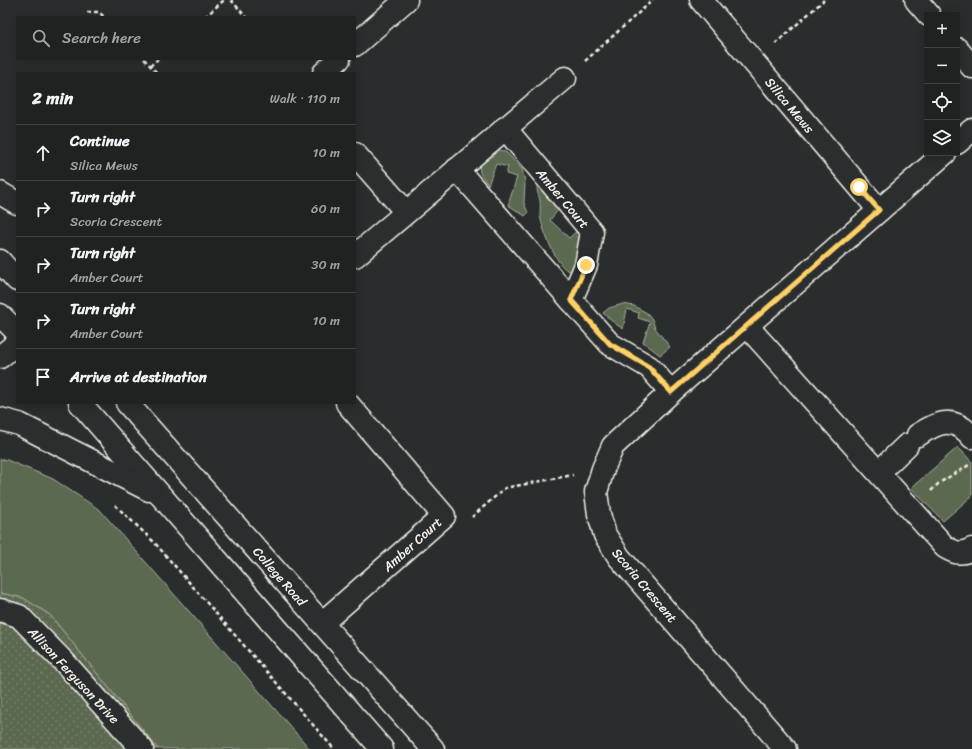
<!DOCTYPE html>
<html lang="en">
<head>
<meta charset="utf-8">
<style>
  :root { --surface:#202222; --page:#2d2f2f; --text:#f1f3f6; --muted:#a2a4a5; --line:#3d3f40 }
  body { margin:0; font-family:Sriracha,sans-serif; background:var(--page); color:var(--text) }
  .controls { position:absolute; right:12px; top:12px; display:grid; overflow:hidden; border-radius:0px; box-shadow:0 2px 10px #0003 }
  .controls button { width:36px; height:36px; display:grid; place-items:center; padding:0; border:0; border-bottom:1px solid var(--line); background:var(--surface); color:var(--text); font:20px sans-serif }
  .stop { position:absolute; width:12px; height:12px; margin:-9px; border:3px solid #ffd166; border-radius:50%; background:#fff }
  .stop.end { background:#ffd166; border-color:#fff; box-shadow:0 1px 4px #0008 }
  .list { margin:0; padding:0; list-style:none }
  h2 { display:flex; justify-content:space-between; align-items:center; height:52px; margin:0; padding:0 16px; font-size:17px }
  h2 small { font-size:13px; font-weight:400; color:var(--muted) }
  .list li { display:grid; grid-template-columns:26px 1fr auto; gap:12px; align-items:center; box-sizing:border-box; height:56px; padding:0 16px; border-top:1px solid var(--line) }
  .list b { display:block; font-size:15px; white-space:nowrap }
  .list p { margin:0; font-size:13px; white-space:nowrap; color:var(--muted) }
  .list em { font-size:13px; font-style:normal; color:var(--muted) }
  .icon { flex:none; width:22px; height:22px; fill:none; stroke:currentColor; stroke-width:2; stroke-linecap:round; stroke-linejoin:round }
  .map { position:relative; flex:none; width:972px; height:749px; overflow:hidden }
  .search { position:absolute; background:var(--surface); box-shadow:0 2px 10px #0003; left:16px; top:16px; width:340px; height:44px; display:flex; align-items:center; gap:10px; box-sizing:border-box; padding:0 14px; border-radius:0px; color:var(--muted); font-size:15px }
  .panel { position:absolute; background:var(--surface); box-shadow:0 2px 10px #0003; left:16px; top:72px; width:340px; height:332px; border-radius:0px }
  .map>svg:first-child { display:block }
  .green { fill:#5c6951; stroke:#a8ad9c }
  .park { fill:url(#park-dots); stroke:#a8ad9c }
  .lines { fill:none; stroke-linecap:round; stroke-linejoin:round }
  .minor-casing { stroke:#f4f1e8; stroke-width:25 }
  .major-casing { stroke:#f4f1e8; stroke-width:25 }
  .path { stroke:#f4f1e8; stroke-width:2.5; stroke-dasharray:4 3; stroke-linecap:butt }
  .minor { stroke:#2a2d2e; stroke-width:22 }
  .major { stroke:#2a2d2e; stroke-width:22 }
  .route { stroke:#ffd166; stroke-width:5 }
  .labels { text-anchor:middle; stroke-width:3; stroke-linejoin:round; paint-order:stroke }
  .street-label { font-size:13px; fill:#f4f1e8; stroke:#2a2d2e }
</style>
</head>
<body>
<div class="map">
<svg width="972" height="749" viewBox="0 0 972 749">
  <defs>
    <pattern id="park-dots" width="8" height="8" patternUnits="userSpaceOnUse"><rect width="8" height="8" fill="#5c6951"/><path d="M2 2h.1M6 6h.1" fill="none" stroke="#747f6a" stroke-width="1.8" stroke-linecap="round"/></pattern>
  </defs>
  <rect width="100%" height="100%" fill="#2a2d2e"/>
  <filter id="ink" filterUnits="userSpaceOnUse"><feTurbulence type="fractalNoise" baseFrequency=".025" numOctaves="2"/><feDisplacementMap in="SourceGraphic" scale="8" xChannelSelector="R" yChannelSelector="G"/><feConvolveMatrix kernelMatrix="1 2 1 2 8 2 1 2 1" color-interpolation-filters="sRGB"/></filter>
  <g filter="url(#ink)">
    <g class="green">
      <polygon points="493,150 500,150 507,153 522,169 525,181 524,203 528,213 525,216 508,205 517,177 506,174 508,167 496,164 488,185 480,173 479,164"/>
      <path d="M 537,186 L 559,209 L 550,220 L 569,238 L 578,230 L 580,243 L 574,269 L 569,271 C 557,267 544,233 541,220 C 539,214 541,207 540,201 C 539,195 537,194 537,186 Z"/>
      <polygon points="623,304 634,306 647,313 652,319 655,328 670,347 660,355 643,342 650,322 638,318 639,313 627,309 623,329 613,322 603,313 609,308"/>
      <polygon points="958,447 972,462 972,496 943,521 911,488"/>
      <polygon points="0,459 7,460 53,479 100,510 310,749 158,749 50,615 23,598 0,593"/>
    </g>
    <polygon class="park" points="0,593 23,598 50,615 158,749 0,749"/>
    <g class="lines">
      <g class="minor-casing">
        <g id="minor">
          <polyline points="701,0 879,210"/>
          <polyline points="916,0 929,15"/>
          <polyline points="355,45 406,0"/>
          <polyline points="957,49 972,67"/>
          <polyline points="324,73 339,59"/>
          <polyline points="505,128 592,232 586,265 571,300 610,344 649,367 671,392"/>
          <polyline points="957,143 972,130"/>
          <polyline points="355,154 406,212"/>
          <polyline points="457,169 571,300"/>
          <polyline points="355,256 565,78"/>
          <path d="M 747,326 L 945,547 C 955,553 961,555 972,549"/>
          <path d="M 918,435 C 939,421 954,416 972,437"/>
          <polyline points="879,472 907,445"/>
          <polyline points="0,610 19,616 66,664 142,749"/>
          <polyline points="322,623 444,516 347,403"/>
          <polyline points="785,749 619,557 605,535 599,514 596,492 603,469 613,446 671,392 945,153"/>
        </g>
      </g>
      <g class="major-casing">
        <g id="major">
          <polyline points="0,193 17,203"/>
          <polyline points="0,261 17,280"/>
          <polyline points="0,315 17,332"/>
          <polyline points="0,357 17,343"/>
          <polyline points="80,403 382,749"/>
          <polyline points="127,403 433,749"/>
          <polyline points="0,419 19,424 149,490"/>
        </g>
      </g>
      <g class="path">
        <polyline points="231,0 246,17"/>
        <polyline points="87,12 99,12 104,17"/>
        <polyline points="205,17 224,0"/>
        <polyline points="775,44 824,0"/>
        <polyline points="144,59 157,73"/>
        <polyline points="585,61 653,0"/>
        <polyline points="150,66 158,59"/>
        <polyline points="931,491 939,483 969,465"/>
        <polyline points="115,505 154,542 334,749"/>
        <polyline points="472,517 505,488 573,475"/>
      </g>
      <use href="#minor" class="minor"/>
      <use href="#major" class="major"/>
    </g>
  </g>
  <g class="lines" filter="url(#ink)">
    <polyline class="route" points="586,265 571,300 610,344 649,367 671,392 879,210 859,187"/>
  </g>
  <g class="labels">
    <g class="street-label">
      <text transform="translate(790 105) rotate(50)" y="5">Silica Mews</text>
      <text transform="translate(563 198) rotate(50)" y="5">Amber Court</text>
      <text transform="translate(412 544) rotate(-42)" y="5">Amber Court</text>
      <text transform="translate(280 576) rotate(49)" y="5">College Road</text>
      <text transform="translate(645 585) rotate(50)" y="5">Scoria Crescent</text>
      <text transform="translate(74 675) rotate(47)" y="5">Allison Ferguson Drive</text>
    </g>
  </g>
</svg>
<div class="controls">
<button>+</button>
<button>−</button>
<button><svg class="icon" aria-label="locate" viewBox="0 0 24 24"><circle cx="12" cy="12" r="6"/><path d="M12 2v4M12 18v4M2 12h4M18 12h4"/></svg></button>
<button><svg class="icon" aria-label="layers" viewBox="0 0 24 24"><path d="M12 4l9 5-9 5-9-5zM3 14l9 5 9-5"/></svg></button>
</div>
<div class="stop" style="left:859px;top:187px"></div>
<div class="stop end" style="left:586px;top:265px"></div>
<div class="search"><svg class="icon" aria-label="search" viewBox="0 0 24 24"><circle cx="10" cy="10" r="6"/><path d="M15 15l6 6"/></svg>Search here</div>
<section class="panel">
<h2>2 min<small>Walk · 110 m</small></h2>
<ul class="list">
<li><svg class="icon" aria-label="ahead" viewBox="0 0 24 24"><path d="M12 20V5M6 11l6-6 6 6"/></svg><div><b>Continue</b><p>Silica Mews</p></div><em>10 m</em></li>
<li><svg class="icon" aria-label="right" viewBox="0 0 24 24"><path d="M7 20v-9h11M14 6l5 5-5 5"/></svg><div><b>Turn right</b><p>Scoria Crescent</p></div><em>60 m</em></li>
<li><svg class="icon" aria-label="right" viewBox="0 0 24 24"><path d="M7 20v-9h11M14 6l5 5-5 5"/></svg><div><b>Turn right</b><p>Amber Court</p></div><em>30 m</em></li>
<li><svg class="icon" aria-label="right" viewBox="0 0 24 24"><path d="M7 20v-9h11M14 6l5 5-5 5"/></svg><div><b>Turn right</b><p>Amber Court</p></div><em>10 m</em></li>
<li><svg class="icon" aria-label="arrive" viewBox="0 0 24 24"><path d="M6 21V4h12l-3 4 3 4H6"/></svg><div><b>Arrive at destination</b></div></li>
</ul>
</section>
</div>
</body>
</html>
